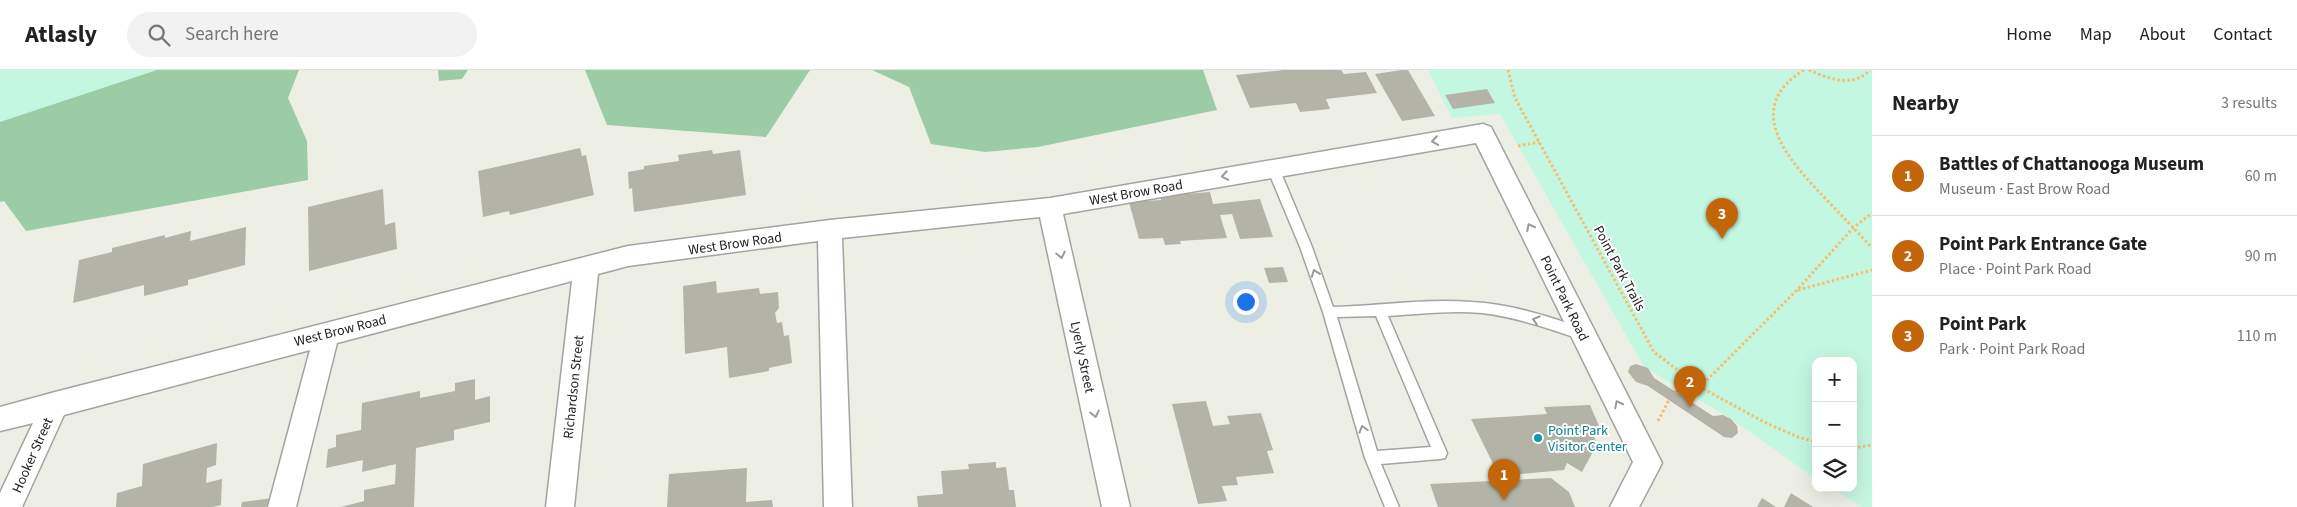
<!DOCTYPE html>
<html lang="en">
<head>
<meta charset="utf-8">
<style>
  :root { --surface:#fff; --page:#f2f2f2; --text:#222; --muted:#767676; --line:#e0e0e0; --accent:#c3660a }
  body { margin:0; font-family:"Source Sans 3",sans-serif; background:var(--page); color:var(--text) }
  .controls { position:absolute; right:15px; bottom:15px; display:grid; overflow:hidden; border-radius:10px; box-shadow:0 5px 20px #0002 }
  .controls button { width:45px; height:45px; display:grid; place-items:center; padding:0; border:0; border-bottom:1px solid var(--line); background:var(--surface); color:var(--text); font:25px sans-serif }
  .you { position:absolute; left:1245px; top:231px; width:18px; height:18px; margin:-12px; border:4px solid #fff; border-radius:50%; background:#1a73e8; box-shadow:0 0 0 8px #1a73e833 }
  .badge { display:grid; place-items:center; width:32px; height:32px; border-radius:50%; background:var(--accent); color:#fff; font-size:16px; font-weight:700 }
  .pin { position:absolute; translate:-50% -41px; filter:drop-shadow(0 1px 2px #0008) }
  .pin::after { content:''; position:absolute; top:26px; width:18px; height:15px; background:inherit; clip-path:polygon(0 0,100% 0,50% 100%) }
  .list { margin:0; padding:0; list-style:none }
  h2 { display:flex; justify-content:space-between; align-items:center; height:65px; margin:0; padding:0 20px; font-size:21px }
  h2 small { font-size:16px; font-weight:400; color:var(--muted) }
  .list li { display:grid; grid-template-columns:32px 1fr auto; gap:15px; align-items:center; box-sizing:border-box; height:80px; padding:0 20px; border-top:1px solid var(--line) }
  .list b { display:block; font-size:19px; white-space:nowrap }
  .list p { margin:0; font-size:16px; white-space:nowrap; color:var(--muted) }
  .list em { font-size:16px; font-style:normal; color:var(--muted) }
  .icon { flex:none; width:28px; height:28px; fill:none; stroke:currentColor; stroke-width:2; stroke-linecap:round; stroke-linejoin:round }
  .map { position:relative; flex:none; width:1872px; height:437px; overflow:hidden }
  header { display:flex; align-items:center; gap:30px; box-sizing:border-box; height:70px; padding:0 25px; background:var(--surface); border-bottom:1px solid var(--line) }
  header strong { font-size:24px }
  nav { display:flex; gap:28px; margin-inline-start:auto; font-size:18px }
  .search { width:350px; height:45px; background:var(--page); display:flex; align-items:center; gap:12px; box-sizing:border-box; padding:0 18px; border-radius:28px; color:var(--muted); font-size:19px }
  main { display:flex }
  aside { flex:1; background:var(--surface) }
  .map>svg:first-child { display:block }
  .forest { fill:#9ccca6 }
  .park { fill:#c4f7e1 }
  .building { fill:#b4b3a8 }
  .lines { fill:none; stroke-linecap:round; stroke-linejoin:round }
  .service-casing { stroke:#a3a3a3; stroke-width:3 }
  .minor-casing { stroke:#a3a3a3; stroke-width:3 }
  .path { stroke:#f3bf72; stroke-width:3; stroke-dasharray:2.5 2.5; stroke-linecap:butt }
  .service { fill:#fff; fill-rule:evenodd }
  .minor { fill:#fff; fill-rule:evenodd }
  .oneway { stroke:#9a9a9a }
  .culture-dot { fill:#0f9aa8; stroke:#fff; stroke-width:2 }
  .labels { text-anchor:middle; stroke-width:4; stroke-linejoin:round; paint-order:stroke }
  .street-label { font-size:14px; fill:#1f1f1f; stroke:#fff }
  .culture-label { font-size:14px; fill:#0d838f; stroke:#fff; text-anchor:start }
</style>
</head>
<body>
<header>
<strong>Atlasly</strong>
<div class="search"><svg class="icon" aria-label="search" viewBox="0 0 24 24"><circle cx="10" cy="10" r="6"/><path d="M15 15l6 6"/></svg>Search here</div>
<nav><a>Home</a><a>Map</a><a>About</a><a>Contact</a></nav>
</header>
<main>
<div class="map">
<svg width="1872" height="437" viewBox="0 0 1872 437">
  <rect width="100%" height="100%" fill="#edefe5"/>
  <g class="forest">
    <polygon points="0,0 299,0 288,28 307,71 308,110 26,161 4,131 0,132"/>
    <polygon points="438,0 468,0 462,9 439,11"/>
    <polygon points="585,0 810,0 766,67 607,55"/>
    <polygon points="872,0 1203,0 1217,40 1038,77 985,82 931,74 909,17"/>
  </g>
  <g class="park">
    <polygon points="0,0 157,0 0,52"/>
    <polygon points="1428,0 1872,0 1872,437 1863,437 1831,418 1853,418 1853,291 1816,291 1816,409 1731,349 1644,297 1500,44 1452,48"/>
  </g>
  <g class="building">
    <polygon points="1284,0 1341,0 1344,4 1366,2 1377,23 1326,29 1330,39 1300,42 1296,33 1250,38 1236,5"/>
    <polygon points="1402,0 1408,0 1435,46 1402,51 1375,4"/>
    <polygon points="1487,19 1495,33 1453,39 1445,25"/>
    <polygon points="580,78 582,86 586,85 594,125 510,145 509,141 483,147 478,101"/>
    <polygon points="712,80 713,84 740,80 746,125 634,142 632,118 629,119 628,102 644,99 644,96 679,91 678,85"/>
    <polygon points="383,119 385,155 395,152 397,179 309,201 308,137"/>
    <polygon points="1210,122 1213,134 1260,129 1273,167 1240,169 1232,144 1220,145 1227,168 1180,171 1181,174 1165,175 1163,168 1139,169 1129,132 1161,130 1160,126"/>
    <polygon points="246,157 245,195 188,210 188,215 144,226 144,215 73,233 79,190 112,182 112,178 165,165 165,168 191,161 190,171"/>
    <polygon points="1283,197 1288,212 1269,213 1264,198"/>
    <polygon points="716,211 717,223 759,218 760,224 778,222 779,238 775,243 777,253 782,252 784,266 789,265 792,293 769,298 769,301 729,308 727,277 685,284 683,216"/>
    <polygon points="1636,294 1648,298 1654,308 1713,346 1723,345 1731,349 1737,356 1738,363 1732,368 1724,367 1648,316 1636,312 1628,302 1630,296"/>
    <polygon points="475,309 475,330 490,326 490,352 454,360 454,370 416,378 414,437 341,437 364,431 364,420 395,414 396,394 362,402 363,390 326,398 328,379 336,377 336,365 361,360 362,333 420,321 420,328 455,321 455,313"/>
    <polygon points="1206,331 1213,356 1230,354 1227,346 1261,343 1273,380 1267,381 1274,403 1236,407 1238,415 1222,416 1227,431 1198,434 1172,334"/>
    <polygon points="1590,335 1602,363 1592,362 1597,374 1582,402 1567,393 1564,400 1499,406 1471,349 1547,344 1544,337"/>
    <polygon points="217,373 216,395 207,398 206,413 222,409 221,435 213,437 116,437 117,423 142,416 143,394"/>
    <polygon points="996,392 996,398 1006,397 1009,420 1014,420 1016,437 918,437 917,426 943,424 941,401 969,399 968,394"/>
    <polygon points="747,398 746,432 772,430 773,437 667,437 669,404"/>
    <polygon points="1551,408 1569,422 1575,437 1438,437 1430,414"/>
    <polygon points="1791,423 1813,437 1784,437"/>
    <polygon points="273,428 271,437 241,437 242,432"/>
    <polygon points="1762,428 1776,437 1757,437"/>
  </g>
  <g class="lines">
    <g class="service-casing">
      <path id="service" d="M 1273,94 L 1279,98 L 1312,177 L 1333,237 C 1379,236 1426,228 1472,232 C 1511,234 1551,247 1588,260 L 1589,264 L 1588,268 L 1583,270 C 1550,259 1516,247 1482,243 C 1450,240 1419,244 1388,246 L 1447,383 L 1445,388 L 1440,389 L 1381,394 L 1399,437 L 1385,437 L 1365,388 L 1323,242 L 1300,177 L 1267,98 ZM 1376,246 L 1431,377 L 1377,381 L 1337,247 Z"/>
    </g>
    <g class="minor-casing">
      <polygon id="minor" points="1483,54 1491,57 1494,63 1662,393 1639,437 1610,437 1633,392 1476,73 1063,144 1130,437 1102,437 1040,147 842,168 852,437 824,437 818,171 628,196 598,204 574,437 546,437 572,211 337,273 296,437 268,437 310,280 64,345 22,437 0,437 0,423 33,353 0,361 0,337 55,322 628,176 830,150 1050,128"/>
    </g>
    <g class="path">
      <polyline points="1508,0 1515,28 1654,282 1700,317 1764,352 1798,367 1816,372"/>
      <path d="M 1804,0 C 1742,38 1788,89 1822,125 C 1839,143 1856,160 1872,178"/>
      <path d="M 1809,0 C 1829,9 1853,18 1870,0"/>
      <polyline points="1518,76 1539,72"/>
      <polyline points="1798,220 1872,200"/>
      <polyline points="1675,322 1700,317 1797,220 1853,158 1872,143"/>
      <polyline points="1658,351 1669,330"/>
      <polyline points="1853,378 1872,375"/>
    </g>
    <use href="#service" class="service"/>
    <use href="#minor" class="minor"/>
  </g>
  <defs><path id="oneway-chevron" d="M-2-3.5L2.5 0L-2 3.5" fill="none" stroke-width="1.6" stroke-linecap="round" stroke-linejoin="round" transform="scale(1.25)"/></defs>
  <g class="oneway">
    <use href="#oneway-chevron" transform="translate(1435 71) rotate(171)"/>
    <use href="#oneway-chevron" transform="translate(1225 106) rotate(170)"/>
    <use href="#oneway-chevron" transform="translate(1530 157) rotate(-117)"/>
    <use href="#oneway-chevron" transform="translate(1061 185) rotate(78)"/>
    <use href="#oneway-chevron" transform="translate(1315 203) rotate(-110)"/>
    <use href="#oneway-chevron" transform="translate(1536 250) rotate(-163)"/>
    <use href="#oneway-chevron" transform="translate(1618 334) rotate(-117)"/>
    <use href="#oneway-chevron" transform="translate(1095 344) rotate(78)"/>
    <use href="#oneway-chevron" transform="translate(1363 359) rotate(-106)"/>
  </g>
  <circle class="culture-dot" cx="1538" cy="368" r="5"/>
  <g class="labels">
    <g class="street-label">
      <text transform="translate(1136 122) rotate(-10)" y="5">West Brow Road</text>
      <text transform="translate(735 173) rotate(-8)" y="5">West Brow Road</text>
      <text transform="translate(1620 198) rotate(62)" y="5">Point Park Trails</text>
      <text transform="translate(1565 228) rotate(64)" y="5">Point Park Road</text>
      <text transform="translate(340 260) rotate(-14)" y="5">West Brow Road</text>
      <text transform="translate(1083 287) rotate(78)" y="5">Lyerly Street</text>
      <text transform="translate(573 317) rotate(-84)" y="5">Richardson Street</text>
      <text transform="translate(32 385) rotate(-66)" y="5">Hooker Street</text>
    </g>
    <g class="culture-label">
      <text x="1548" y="365">Point Park<tspan x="1548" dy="16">Visitor Center</tspan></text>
    </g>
  </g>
</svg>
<div class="controls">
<button>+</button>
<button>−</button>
<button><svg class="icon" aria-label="layers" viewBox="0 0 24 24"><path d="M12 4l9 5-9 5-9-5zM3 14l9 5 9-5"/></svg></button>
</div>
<div class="you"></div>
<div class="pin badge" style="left:1504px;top:430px">1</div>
<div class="pin badge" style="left:1690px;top:337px">2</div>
<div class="pin badge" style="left:1722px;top:169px">3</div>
</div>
<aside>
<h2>Nearby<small>3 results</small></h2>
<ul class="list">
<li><span class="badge">1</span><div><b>Battles of Chattanooga Museum</b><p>Museum · East Brow Road</p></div><em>60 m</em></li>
<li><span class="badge">2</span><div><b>Point Park Entrance Gate</b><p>Place · Point Park Road</p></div><em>90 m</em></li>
<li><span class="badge">3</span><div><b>Point Park</b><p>Park · Point Park Road</p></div><em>110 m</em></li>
</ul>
</aside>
</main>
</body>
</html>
